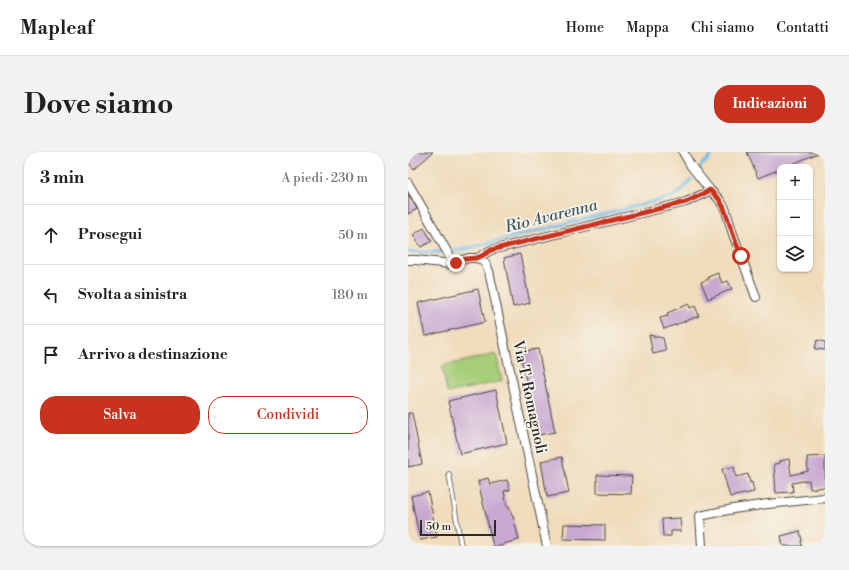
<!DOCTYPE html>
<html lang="it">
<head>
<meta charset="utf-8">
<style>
  :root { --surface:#fff; --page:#f2f2f2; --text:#202124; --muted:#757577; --line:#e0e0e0; --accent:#c8321e }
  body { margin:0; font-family:"Libre Bodoni",serif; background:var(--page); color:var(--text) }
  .controls { position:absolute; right:12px; top:12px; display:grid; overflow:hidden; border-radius:8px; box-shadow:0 1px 3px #0004 }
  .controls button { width:36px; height:36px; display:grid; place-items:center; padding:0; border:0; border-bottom:1px solid var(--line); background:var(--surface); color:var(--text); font:20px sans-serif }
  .scale { position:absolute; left:12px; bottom:10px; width:76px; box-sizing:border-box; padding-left:4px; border:2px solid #2b2b2b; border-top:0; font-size:11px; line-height:14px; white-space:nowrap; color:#2b2b2b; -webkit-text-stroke:3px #f7f3e8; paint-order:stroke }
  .stop { position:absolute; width:12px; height:12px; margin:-9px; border:3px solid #c8321e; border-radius:50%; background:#fff }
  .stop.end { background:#c8321e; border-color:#fff; box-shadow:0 1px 4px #0008 }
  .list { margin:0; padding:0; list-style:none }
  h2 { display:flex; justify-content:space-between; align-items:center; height:52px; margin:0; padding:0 16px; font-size:17px }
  h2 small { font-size:13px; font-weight:400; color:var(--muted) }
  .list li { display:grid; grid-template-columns:26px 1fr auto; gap:12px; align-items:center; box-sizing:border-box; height:60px; padding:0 16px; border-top:1px solid var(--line) }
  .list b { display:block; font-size:15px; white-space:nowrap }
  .list em { font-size:13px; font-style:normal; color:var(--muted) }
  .actions { display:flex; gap:8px; padding:12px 16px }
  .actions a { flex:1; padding:9px 0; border:1px solid var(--accent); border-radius:16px; text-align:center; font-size:14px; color:var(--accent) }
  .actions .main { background:var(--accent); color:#fff }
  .icon { flex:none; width:22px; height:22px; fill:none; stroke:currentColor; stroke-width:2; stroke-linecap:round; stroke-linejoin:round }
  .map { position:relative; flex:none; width:417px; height:394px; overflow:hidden; border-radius:16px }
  header { display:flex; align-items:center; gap:24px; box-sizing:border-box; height:56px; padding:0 20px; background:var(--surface); border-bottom:1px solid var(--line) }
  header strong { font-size:19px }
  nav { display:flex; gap:22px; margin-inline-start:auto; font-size:14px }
  .intro { display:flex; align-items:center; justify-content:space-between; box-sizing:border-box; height:96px; padding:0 24px }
  h1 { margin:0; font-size:28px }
  .button { padding:10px 18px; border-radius:16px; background:var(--accent); color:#fff; font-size:14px; font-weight:700 }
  main { display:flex; gap:24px; padding:0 24px }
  aside { flex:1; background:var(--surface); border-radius:16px; box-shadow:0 1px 3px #0004 }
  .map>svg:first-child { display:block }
  .green { fill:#a6cd78; stroke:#687c52 }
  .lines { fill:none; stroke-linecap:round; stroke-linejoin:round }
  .stream { stroke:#71beeb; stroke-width:3 }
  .building { fill:#c8a8d1 }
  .service-casing { stroke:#494641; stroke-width:5.5 }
  .minor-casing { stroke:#494641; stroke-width:10 }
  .service { stroke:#fff; stroke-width:4 }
  .minor { stroke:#fff; stroke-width:8 }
  .route { stroke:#c8321e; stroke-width:5 }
  .labels { text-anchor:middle; stroke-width:3.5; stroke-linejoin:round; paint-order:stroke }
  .street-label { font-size:15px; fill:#2b2b2b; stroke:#f7f3e8 }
  .water-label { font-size:16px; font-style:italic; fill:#405765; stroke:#f7f3e8 }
</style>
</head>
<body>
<header>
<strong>Mapleaf</strong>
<nav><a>Home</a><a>Mappa</a><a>Chi siamo</a><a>Contatti</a></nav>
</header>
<div class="intro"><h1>Dove siamo</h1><a class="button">Indicazioni</a></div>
<main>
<aside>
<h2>3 min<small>A piedi · 230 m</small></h2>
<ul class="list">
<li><svg class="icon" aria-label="ahead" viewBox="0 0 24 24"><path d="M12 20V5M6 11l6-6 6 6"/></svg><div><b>Prosegui</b></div><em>50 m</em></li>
<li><svg class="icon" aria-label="left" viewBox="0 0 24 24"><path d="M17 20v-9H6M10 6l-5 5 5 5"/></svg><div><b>Svolta a sinistra</b></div><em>180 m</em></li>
<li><svg class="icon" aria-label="arrive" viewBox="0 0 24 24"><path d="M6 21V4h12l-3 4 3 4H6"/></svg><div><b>Arrivo a destinazione</b></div></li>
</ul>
<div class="actions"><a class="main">Salva</a><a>Condividi</a></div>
</aside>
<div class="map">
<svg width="417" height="394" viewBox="0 0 417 394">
  <rect width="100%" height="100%" fill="#f7f3e8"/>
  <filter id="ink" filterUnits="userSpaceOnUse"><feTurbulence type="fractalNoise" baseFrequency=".025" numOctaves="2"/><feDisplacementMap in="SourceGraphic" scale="8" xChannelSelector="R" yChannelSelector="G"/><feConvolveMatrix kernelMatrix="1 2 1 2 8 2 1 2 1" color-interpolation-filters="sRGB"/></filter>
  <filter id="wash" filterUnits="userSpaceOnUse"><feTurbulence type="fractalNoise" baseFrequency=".012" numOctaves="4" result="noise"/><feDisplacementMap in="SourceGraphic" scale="16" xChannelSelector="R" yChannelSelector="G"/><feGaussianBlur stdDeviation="0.9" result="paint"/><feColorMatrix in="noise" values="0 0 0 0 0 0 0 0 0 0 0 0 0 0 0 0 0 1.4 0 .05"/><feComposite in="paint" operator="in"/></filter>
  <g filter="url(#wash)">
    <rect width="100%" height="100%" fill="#f0dcbb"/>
    <polygon class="green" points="88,202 94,229 39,241 34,214"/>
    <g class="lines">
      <g class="stream">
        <polyline points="292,15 303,4"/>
        <path d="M 0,100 L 31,100 L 53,98 L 261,46 C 272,42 276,36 283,27"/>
      </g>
    </g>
    <g id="blocks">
      <g class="building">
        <polygon points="6,0 25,0 6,17 0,10 0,5"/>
        <polygon points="339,0 413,0 377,15 372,15 372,17 350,26"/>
        <polygon points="0,42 9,57 0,62"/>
        <polygon points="16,76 24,89 13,95 5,83"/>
        <polygon points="112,102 122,151 105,155 96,106"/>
        <polygon points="310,121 314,131 320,129 324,137 300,147 293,130 301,127 300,125"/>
        <polygon points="70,137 77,170 17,184 10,151"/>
        <polygon points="281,152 282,156 287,154 291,164 256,177 252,166 260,164 259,161"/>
        <polygon points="241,183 255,186 258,199 245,202"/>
        <polygon points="409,188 417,190 417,198 407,197"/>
        <polygon points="130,197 147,280 130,283 112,200"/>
        <polygon points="88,238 99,291 52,302 40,249"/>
        <polygon points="0,261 4,261 14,312 0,315"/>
        <polygon points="417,304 417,335 402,337 401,328 384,331 385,340 368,341 366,312 372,311 372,309 381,307 383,323 400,319 399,305"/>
        <polygon points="154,305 161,341 139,345 133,309"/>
        <polygon points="326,315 328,325 340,322 342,331 344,330 346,340 322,345 314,317"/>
        <polygon points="189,323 224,324 223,342 189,341"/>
        <polygon points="80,326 82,332 99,328 102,338 96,339 99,354 101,354 104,364 105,364 111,388 95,392 95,394 85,394 70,329"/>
        <polygon points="20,340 29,385 12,388 3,344"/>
        <polygon points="272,366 273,379 263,379 263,384 255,384 254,367"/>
        <polygon points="156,372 197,373 197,388 155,387"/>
        <polygon points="392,379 394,389 393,389 394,394 375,394 373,384"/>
      </g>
    </g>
  </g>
  <g filter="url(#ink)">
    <use href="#blocks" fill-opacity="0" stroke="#494641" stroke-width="1"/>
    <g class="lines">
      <g class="service-casing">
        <polyline id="service" points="41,322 53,394"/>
      </g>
      <g class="minor-casing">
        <g id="minor">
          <polyline points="275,0 283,14 302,38 311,47 317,56 325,82 348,145"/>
          <polyline points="0,31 19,64 42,105"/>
          <polyline points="70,106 77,111 81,119 139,394"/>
          <polyline points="0,108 8,108 43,112 48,111 54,108 61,106 70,106 83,98 278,50 297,41 302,38"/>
          <polyline points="294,394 292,364 325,357 360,352 417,346"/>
        </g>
      </g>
      <use href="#service" class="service"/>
      <use href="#minor" class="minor"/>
    </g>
  </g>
  <g class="lines" filter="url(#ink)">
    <path class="route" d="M 48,111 C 56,106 59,107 68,106 C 73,105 79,101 83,98 L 278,50 L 297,41 L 302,38 L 311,47 L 316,56 L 333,104"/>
  </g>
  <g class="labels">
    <g class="street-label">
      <text transform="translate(122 245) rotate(78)" y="5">Via T. Romagnoli</text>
    </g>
    <g class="water-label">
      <text transform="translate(143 63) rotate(-14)" y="6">Rio Avarenna</text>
    </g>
  </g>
</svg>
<div class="controls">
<button>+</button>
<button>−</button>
<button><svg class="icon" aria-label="layers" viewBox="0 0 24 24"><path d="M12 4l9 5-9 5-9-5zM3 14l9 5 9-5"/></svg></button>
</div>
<div class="scale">50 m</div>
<div class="stop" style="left:333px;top:104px"></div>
<div class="stop end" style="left:48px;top:111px"></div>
</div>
</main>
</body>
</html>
